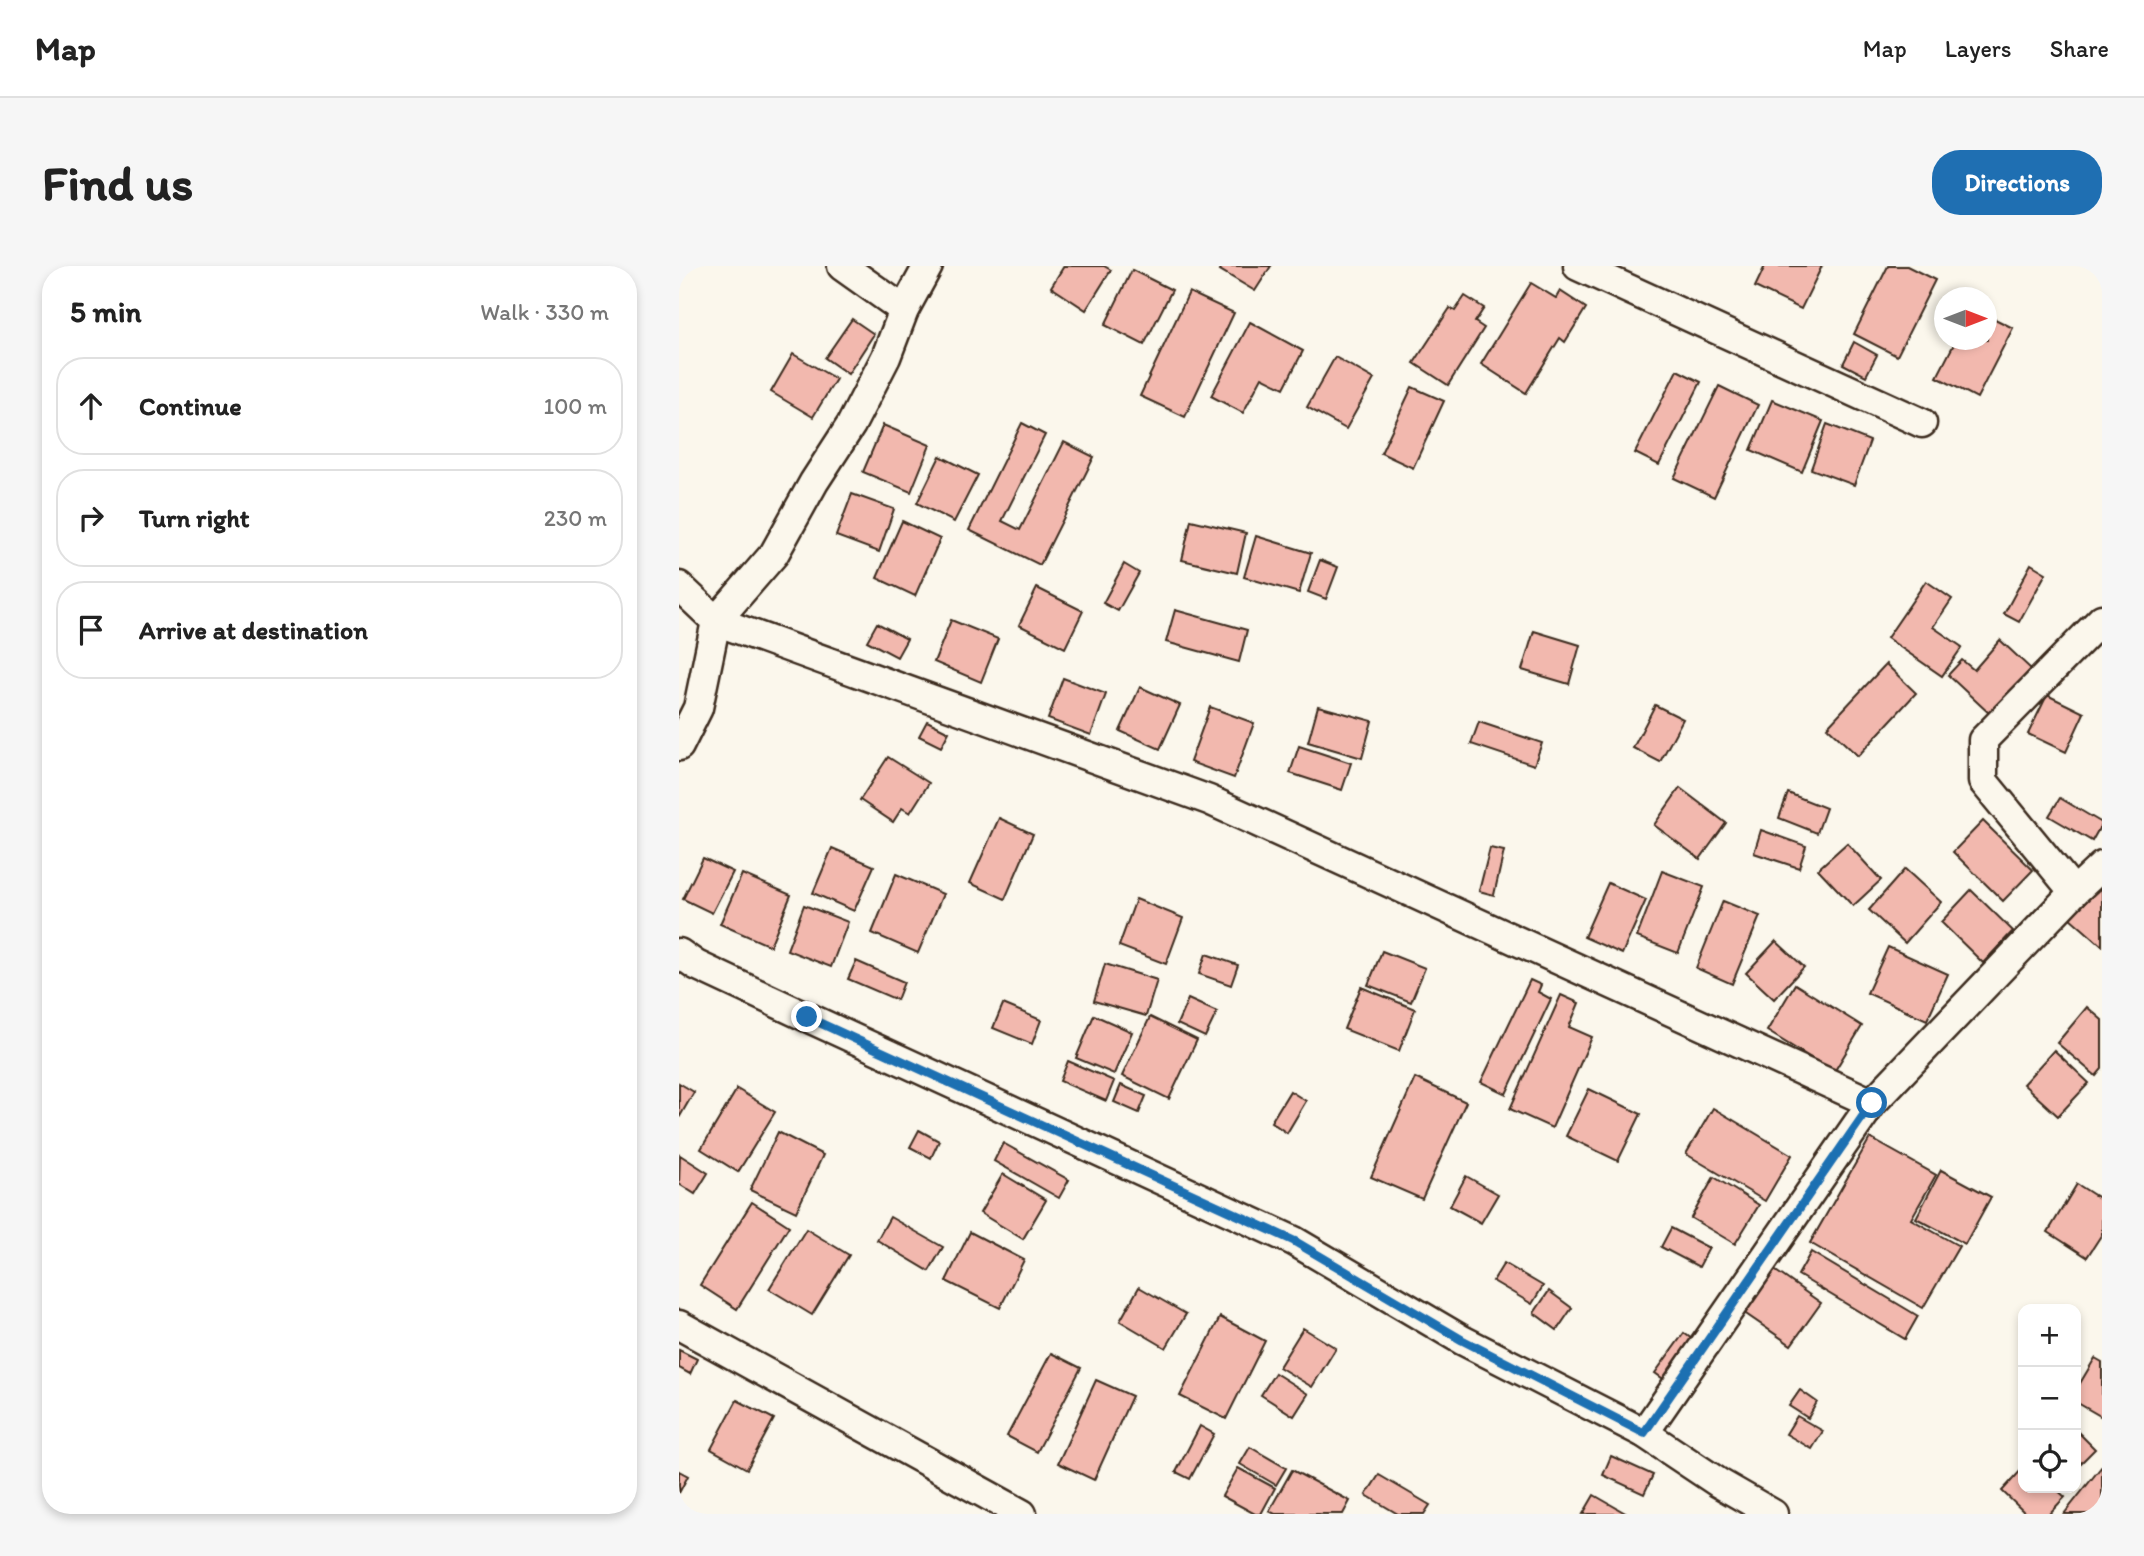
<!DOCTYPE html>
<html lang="en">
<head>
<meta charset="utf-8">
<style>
  :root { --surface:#fff; --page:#f6f6f6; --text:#222; --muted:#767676; --line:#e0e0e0; --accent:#1f6fb2 }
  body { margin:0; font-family:Itim,sans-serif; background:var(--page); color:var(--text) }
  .controls { position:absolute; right:21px; bottom:21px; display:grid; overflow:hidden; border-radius:14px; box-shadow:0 4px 10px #0003 }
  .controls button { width:63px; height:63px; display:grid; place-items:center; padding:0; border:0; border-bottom:2px solid var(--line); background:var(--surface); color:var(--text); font:35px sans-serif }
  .compass { position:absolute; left:1255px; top:21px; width:63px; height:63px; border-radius:50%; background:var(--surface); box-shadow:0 4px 10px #0003; rotate:90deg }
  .stop { position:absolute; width:21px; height:21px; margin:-16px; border:5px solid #1f6fb2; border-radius:50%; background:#fff }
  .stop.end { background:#1f6fb2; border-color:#fff; box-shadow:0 2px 7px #0008 }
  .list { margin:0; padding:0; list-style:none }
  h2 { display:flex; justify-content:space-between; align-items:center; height:91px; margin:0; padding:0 28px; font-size:30px }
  h2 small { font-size:23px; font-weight:400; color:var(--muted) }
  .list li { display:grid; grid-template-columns:46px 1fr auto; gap:21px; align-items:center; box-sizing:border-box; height:98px; margin:0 14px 14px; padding:0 14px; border:2px solid var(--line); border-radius:28px }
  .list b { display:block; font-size:26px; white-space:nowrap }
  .list em { font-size:23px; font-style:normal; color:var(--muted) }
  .icon { flex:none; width:38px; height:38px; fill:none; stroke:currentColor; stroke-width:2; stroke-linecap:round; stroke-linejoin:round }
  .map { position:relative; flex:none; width:1423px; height:1248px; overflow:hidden; border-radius:28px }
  header { display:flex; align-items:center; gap:42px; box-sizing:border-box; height:98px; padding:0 35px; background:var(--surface); border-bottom:2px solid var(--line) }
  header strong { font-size:33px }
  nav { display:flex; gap:38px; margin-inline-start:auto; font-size:24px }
  .intro { display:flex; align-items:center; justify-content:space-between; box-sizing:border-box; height:168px; padding:0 42px }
  h1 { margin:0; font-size:49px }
  .button { padding:18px 32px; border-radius:28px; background:var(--accent); color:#fff; font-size:24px; font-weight:700 }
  main { display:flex; gap:42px; padding:0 42px }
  aside { flex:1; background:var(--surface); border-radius:28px; box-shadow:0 4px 10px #0003 }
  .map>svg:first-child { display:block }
  .building { fill:#f2b8ae; stroke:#3b2a1e; stroke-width:2 }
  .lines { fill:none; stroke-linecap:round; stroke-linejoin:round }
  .street-casing { stroke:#3b2a1e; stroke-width:33 }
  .street { stroke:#fbf7ec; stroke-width:28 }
  .route { stroke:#1f6fb2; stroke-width:9 }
</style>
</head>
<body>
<header>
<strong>Map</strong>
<nav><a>Map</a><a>Layers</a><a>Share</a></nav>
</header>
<div class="intro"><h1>Find us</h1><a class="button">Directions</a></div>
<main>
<aside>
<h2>5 min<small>Walk · 330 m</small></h2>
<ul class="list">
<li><svg class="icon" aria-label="ahead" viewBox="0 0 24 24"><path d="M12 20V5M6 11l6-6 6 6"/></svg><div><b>Continue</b></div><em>100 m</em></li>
<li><svg class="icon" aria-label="right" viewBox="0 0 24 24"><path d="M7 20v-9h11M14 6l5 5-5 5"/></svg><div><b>Turn right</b></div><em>230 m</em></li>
<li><svg class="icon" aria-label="arrive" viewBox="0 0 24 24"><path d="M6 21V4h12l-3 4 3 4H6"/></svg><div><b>Arrive at destination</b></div></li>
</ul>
</aside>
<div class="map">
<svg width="1423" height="1248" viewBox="0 0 1423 1248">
  <rect width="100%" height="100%" fill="#fbf7ec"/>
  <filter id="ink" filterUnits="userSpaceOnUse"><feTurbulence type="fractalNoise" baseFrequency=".0143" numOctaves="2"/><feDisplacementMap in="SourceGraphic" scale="14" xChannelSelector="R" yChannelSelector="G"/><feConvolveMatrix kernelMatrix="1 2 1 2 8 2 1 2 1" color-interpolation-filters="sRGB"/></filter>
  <g filter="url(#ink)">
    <g class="building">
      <polygon points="385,0 425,0 432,4 407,44 372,21"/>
      <polygon points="543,0 592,0 576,25 541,4"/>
      <polygon points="1086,0 1143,0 1122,43 1076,21"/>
      <polygon points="1209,0 1228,0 1256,14 1218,90 1175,68"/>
      <polygon points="453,4 493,24 465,79 426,59"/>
      <polygon points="852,17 877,32 881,25 907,42 886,76 881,72 847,127 802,98"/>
      <polygon points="510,26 555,47 506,151 461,130"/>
      <polygon points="786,30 805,42 796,56 805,62 769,119 735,97 771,42 776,45"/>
      <polygon points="1308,49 1334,62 1298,132 1258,111 1277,74 1308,74"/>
      <polygon points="173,53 195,68 169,108 146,92"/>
      <polygon points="571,56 624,85 605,122 583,111 564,147 532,130"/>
      <polygon points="1175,76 1198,89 1187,110 1164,98"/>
      <polygon points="114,88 157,113 134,151 92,126"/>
      <polygon points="656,91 695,113 667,163 628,141"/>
      <polygon points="998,104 1022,116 980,199 956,187"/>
      <polygon points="1040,120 1079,139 1035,231 995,212"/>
      <polygon points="733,121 765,135 734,202 702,187"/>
      <polygon points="1093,134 1144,155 1123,206 1072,184"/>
      <polygon points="343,157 366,169 323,255 341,264 385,176 415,191 361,299 290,264"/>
      <polygon points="1148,158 1191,175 1175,219 1132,203"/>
      <polygon points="204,159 251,179 232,226 184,206"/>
      <polygon points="261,190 299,209 275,256 238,237"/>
      <polygon points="173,228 215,243 200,286 157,270"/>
      <polygon points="512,254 567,267 558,307 503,294"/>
      <polygon points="223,255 261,273 236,330 198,312"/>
      <polygon points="577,270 632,287 620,327 565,311"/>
      <polygon points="641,294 659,301 647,333 629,326"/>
      <polygon points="445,298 460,307 439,345 424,337"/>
      <polygon points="1352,298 1367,307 1340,356 1325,348"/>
      <polygon points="1247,315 1273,333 1254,361 1283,381 1263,410 1208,372"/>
      <polygon points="358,322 404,345 386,382 340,359"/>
      <polygon points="496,344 568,364 560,396 487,376"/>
      <polygon points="272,354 319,373 302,416 255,396"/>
      <polygon points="198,357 228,373 218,391 188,375"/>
      <polygon points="855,365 901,379 890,418 843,404"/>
      <polygon points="1321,374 1352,403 1312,449 1269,409 1283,394 1295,404"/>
      <polygon points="1207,398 1237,427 1179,490 1148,461"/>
      <polygon points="384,412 427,428 412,469 369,453"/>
      <polygon points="461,421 501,439 481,483 441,465"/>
      <polygon points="1368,429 1405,447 1387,486 1349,468"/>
      <polygon points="976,439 1004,453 981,496 954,482"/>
      <polygon points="639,440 693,455 683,492 629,476"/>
      <polygon points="531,441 575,457 555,512 511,496"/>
      <polygon points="248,455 270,466 262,481 240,470"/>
      <polygon points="800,456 863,477 855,499 792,478"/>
      <polygon points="620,480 672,497 663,524 611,507"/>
      <polygon points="209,491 250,517 231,547 223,542 214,556 181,534"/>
      <polygon points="1001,522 1047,557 1021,593 975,559"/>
      <polygon points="1109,527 1147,542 1138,567 1100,552"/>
      <polygon points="1381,532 1423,557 1413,575 1370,550"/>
      <polygon points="320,552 354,568 326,633 291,617"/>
      <polygon points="1304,555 1354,604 1324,635 1274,586"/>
      <polygon points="1082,564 1127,580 1120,602 1075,587"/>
      <polygon points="1168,577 1202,614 1174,640 1139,603"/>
      <polygon points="153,582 195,600 175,645 134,627"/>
      <polygon points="811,582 825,585 815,629 800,625"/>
      <polygon points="24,592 54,606 33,647 4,633"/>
      <polygon points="1226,603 1262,636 1226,677 1190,644"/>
      <polygon points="983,605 1025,621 999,687 958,671"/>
      <polygon points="63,608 112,629 91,680 41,658"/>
      <polygon points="217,608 264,628 239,687 193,667"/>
      <polygon points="929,617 967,634 943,688 905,671"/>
      <polygon points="1420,618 1423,621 1423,680 1391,652"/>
      <polygon points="1292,624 1334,665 1304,697 1262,656"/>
      <polygon points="457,633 504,652 487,698 440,680"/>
      <polygon points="1044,635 1081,650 1053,718 1017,702"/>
      <polygon points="125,639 169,656 152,701 108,684"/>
      <polygon points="1097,675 1125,701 1095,733 1067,707"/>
      <polygon points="1209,681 1269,708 1248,754 1188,727"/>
      <polygon points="703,685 746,702 732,736 689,719"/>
      <polygon points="527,688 559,699 552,719 520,708"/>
      <polygon points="177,695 225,716 218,734 169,713"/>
      <polygon points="426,698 478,714 467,750 415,735"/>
      <polygon points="851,714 862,719 859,726 872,733 827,828 802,816"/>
      <polygon points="1116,718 1183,760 1155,806 1088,765"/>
      <polygon points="682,721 736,743 720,785 665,763"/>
      <polygon points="882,729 900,737 890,761 913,771 873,862 831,843"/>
      <polygon points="509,733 538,746 526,771 498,758"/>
      <polygon points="324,738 362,754 353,778 314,762"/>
      <polygon points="1408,741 1423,754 1423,803 1417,810 1378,777"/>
      <polygon points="415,749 453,766 435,808 397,792"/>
      <polygon points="471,751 518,774 490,833 443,810"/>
      <polygon points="1375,784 1410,817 1379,850 1344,818"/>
      <polygon points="389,795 435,815 427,835 381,815"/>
      <polygon points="736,812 787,836 743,933 692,911"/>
      <polygon points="0,817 15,826 0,852"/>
      <polygon points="442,819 467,830 460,847 435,836"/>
      <polygon points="58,823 96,846 59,906 22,883"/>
      <polygon points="910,823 962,848 939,895 887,870"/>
      <polygon points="611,825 627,835 608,867 592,856"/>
      <polygon points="1034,842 1113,889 1086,935 1007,888"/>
      <polygon points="240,864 260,875 252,892 231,881"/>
      <polygon points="99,866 144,889 117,946 71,924"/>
      <polygon points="1191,872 1257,909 1232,953 1280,980 1244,1042 1131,977"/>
      <polygon points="324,877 390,914 380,932 315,895"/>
      <polygon points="1,889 29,907 16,928 0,918"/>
      <polygon points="1262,904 1312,931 1286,978 1237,952"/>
      <polygon points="324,908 367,934 344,973 301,947"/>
      <polygon points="787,910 819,928 802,957 771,940"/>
      <polygon points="1035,911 1080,939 1056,978 1012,952"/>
      <polygon points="1398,918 1423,934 1423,968 1408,991 1369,966"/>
      <polygon points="73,936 110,960 58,1043 21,1019"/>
      <polygon points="211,951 264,981 250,1005 198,974"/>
      <polygon points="992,962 1030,982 1020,1001 982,981"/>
      <polygon points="127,963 170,989 133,1049 90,1023"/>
      <polygon points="291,966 345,994 321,1042 267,1015"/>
      <polygon points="1132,986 1239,1050 1226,1073 1119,1009"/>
      <polygon points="825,997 864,1020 853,1038 814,1015"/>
      <polygon points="1094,1003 1142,1037 1112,1079 1064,1046"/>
      <polygon points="460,1021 507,1048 487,1082 441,1055"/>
      <polygon points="870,1025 893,1042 878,1064 855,1047"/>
      <polygon points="541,1051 586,1075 547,1153 501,1130"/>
      <polygon points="624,1062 657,1082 633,1121 600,1101"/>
      <polygon points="1005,1067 1018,1077 990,1117 976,1107"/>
      <polygon points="0,1084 18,1093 11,1108 0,1102"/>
      <polygon points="372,1087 402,1102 358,1186 328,1170"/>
      <polygon points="1416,1092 1423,1096 1423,1151 1397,1136 1397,1124"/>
      <polygon points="596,1107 629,1128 615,1150 582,1129"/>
      <polygon points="417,1114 453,1130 415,1214 379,1197"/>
      <polygon points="1121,1124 1138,1136 1129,1152 1110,1140"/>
      <polygon points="58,1134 95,1153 68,1203 32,1183"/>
      <polygon points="1118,1150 1144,1165 1133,1183 1107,1168"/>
      <polygon points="521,1160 535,1168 511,1213 497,1206"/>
      <polygon points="1397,1164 1416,1183 1397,1202"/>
      <polygon points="571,1181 607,1202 597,1219 561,1198"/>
      <polygon points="932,1190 974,1209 965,1228 924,1209"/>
      <polygon points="1423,1200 1423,1248 1385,1248"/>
      <polygon points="559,1202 596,1222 582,1248 576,1248 543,1230"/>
      <polygon points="1344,1202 1344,1222 1376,1222 1386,1231 1370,1248 1347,1248 1323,1225"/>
      <polygon points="613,1204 671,1235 664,1248 596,1248 590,1245"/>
      <polygon points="0,1205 9,1210 0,1227"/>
      <polygon points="700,1209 751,1239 745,1248 719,1248 687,1229"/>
      <polygon points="915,1229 948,1248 904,1248"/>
    </g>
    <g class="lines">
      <g class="street-casing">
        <g id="street">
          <polyline points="163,0 225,44"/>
          <polyline points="899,0 1243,157"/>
          <polyline points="0,320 37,355 530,534 1193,837"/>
          <polyline points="0,480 19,442 37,355 95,288 135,216 172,159 207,91 225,44 249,0"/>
          <polyline points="1395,626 1304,515 1304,474 1423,353"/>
          <polyline points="0,687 17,699 128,751 615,975 783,1074 965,1167 1040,1217 1094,1248"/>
          <polyline points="0,1059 343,1248"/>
          <polyline points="965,1167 1193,837 1395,626 1423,600"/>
        </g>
      </g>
      <use href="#street" class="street"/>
    </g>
  </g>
  <g class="lines" filter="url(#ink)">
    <polyline class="route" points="128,751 615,975 783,1074 965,1167 1193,837"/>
  </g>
</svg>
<div class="controls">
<button>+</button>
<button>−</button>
<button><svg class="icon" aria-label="locate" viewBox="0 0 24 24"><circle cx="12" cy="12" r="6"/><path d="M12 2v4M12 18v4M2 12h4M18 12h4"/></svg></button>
</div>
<svg class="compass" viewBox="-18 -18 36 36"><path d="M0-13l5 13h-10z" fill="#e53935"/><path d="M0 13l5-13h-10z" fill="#767676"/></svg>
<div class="stop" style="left:1193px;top:837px"></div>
<div class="stop end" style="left:128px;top:751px"></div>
</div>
</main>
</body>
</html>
